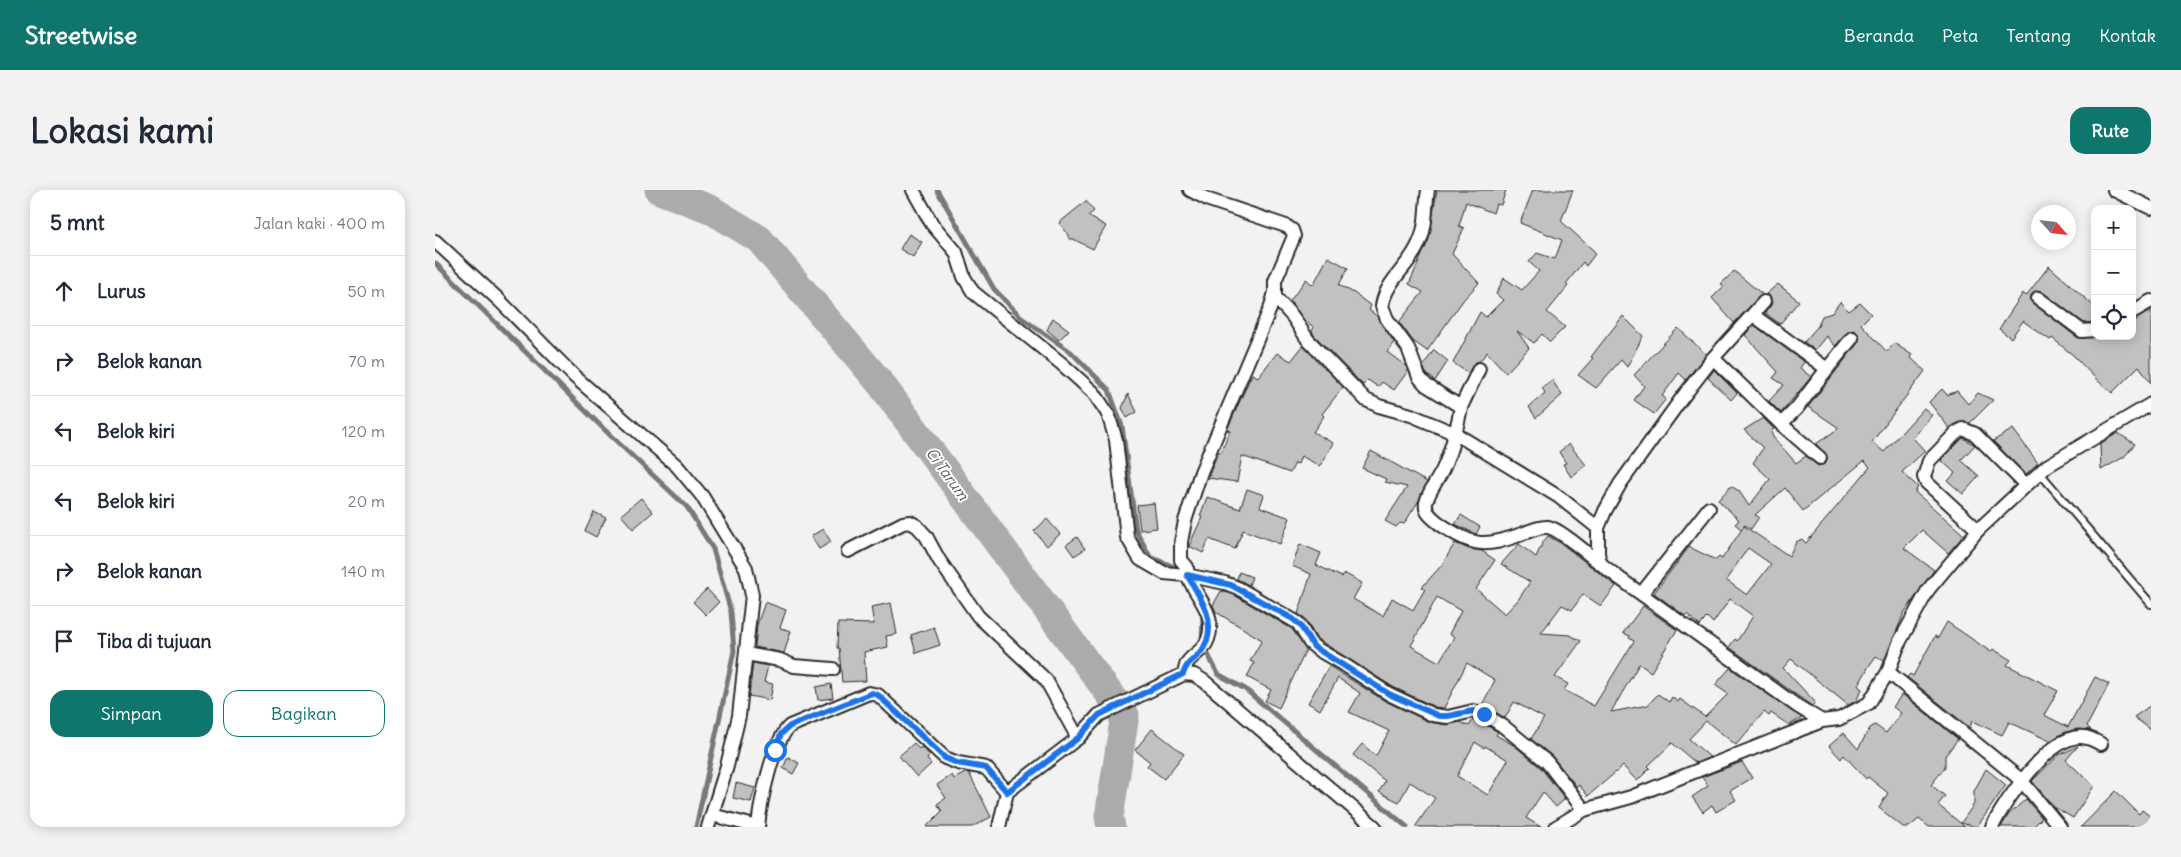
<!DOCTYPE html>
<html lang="id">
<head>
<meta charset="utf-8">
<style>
  :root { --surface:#fff; --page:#f2f2f3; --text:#1f2937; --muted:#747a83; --line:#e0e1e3; --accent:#0f766e }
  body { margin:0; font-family:Delius,sans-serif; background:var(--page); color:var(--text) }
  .controls { position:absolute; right:15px; top:15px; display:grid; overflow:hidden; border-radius:10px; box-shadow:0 2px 12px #0003 }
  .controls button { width:45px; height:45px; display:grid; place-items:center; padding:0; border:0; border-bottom:1px solid var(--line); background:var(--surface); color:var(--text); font:25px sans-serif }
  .compass { position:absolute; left:1596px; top:15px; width:45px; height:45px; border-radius:50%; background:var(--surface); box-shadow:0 2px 12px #0003; rotate:117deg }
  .stop { position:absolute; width:15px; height:15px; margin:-11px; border:4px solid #1a73e8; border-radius:50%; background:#fff }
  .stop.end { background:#1a73e8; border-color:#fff; box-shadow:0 1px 5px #0008 }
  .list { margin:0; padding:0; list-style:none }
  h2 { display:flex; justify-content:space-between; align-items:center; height:65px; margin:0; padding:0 20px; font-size:21px }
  h2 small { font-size:16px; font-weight:400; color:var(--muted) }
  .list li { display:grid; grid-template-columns:32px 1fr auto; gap:15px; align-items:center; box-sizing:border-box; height:70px; padding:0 20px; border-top:1px solid var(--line) }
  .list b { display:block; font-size:19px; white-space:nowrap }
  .list em { font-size:16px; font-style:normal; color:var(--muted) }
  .actions { display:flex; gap:10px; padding:15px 20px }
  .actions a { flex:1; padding:11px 0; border:1px solid var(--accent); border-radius:15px; text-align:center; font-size:18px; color:var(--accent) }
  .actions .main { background:var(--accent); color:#fff }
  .icon { flex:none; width:28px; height:28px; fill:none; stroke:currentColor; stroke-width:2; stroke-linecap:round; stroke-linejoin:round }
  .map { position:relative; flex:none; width:1716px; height:637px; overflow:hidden; border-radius:15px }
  header { display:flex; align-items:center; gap:30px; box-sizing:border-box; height:70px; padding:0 25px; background:var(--accent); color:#fff }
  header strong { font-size:24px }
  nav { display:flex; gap:28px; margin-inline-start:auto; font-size:18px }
  .intro { display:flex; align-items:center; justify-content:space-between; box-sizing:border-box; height:120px; padding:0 30px }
  h1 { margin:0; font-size:35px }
  .button { padding:12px 22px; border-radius:15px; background:var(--accent); color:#fff; font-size:18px; font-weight:700 }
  main { display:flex; gap:30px; padding:0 30px }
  aside { flex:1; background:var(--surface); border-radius:15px; box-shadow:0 2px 12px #0003 }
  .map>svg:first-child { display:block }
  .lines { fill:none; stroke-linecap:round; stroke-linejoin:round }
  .stream { stroke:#787878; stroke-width:5 }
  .river { stroke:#ababab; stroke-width:29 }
  .building { fill:#c1c1c1; stroke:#2b2b2b; fill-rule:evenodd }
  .lane-casing { stroke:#2b2b2b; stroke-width:10 }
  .street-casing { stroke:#2b2b2b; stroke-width:16 }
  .lane { stroke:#fff; stroke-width:6 }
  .street { stroke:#fff; stroke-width:12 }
  .route { stroke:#1a73e8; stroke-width:6 }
  .labels { text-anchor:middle; stroke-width:4; stroke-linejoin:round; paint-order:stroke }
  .water-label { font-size:15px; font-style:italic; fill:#585858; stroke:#fff }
</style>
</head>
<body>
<header>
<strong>Streetwise</strong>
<nav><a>Beranda</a><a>Peta</a><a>Tentang</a><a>Kontak</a></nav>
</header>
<div class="intro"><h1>Lokasi kami</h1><a class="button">Rute</a></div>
<main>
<aside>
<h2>5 mnt<small>Jalan kaki · 400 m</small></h2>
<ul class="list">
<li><svg class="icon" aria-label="ahead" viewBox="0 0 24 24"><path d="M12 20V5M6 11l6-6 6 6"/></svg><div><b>Lurus</b></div><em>50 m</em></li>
<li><svg class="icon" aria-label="right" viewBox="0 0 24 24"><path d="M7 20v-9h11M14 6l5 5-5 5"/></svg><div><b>Belok kanan</b></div><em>70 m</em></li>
<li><svg class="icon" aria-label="left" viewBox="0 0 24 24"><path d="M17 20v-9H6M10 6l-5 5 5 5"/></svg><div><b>Belok kiri</b></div><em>120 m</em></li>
<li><svg class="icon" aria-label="left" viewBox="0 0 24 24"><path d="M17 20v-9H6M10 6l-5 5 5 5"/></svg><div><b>Belok kiri</b></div><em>20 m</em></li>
<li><svg class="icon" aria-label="right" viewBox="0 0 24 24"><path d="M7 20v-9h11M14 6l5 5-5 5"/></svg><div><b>Belok kanan</b></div><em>140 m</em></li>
<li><svg class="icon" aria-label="arrive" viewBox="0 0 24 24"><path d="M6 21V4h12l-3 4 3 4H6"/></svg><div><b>Tiba di tujuan</b></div></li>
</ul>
<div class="actions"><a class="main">Simpan</a><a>Bagikan</a></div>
</aside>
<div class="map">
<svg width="1716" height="637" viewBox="0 0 1716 637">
  <rect width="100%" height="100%" fill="#f2f2f2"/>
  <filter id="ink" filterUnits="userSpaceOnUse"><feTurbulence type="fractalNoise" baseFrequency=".02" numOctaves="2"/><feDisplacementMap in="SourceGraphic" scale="10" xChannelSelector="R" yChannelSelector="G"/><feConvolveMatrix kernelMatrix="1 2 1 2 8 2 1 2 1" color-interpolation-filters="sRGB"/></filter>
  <g filter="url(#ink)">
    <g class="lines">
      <g class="stream">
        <polyline points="502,0 559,99 588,129 636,162 674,200 687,236 701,340 715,367 742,378 744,381"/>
        <polyline points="0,73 177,247 252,317 278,359 296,422 299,461 261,637"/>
        <polyline points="768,423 767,453 783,484 810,499 972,637"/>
      </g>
      <polyline class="river" points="224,0 275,19 324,49 446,194 690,525 674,627 676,637"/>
    </g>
    <g class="building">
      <polygon points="1002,0 1071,0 1066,15 1061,14 1058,23 1031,12 1024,36 1029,38 1017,64 1044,93 1029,109 992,161 978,151 964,132 988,102 974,94 994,49"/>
      <polygon points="1098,0 1138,0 1126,31 1160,62 1160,64 1151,76 1148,72 1131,94 1133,96 1112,122 1130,137 1115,152 1107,144 1099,153 1082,141 1094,158 1071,183 1052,162 1045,171 1039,173 1033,183 1018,173 1045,122 1051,127 1068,110 1061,104 1069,88 1087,100 1104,81 1094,72 1102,63 1120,69 1127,50 1085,33"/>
      <polygon points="651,11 659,21 653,26 671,36 658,59 638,49 634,49 634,45 624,33"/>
      <polygon points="474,44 487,52 478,67 465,59"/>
      <polygon points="893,67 913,78 904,95 919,103 936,116 934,120 943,127 959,152 952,162 971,176 973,181 959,200 947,192 943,197 933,190 928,195 879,145 877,141 879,137 870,131 855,111 871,89 878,95"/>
      <polygon points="1614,76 1660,117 1660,132 1649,133 1604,100 1597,103 1595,111 1643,148 1697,146 1697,133 1716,120 1716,193 1704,176 1677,203 1662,190 1639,166 1617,148 1615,150 1588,131 1576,148 1564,139 1588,103 1591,106"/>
      <polygon points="1299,81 1327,104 1299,133 1277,108 1289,96 1286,94"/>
      <polygon points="1343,94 1364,111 1345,134 1330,123 1337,113 1335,106 1331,104"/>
      <path d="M 1405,112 L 1414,121 L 1425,113 L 1436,124 L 1426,134 L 1452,162 L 1459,153 L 1477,165 L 1475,167 L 1490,181 L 1437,252 L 1449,262 L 1489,218 L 1497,225 L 1478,248 L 1490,261 L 1467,282 L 1483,297 L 1480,302 L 1529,345 L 1513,363 L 1487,340 L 1469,358 L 1499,380 L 1469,423 L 1449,471 L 1441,466 L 1434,476 L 1423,496 L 1427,499 L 1421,511 L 1413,515 L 1356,469 L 1348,478 L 1380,512 L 1377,516 L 1294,457 L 1300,449 L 1302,451 L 1318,426 L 1295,409 L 1278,433 L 1272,427 L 1265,436 L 1252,424 L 1250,426 L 1219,403 L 1254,357 L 1281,370 L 1284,367 L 1287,369 L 1309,336 L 1354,366 L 1361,352 L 1367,349 L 1371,353 L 1435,277 L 1429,271 L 1368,321 L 1350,298 L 1320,325 L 1324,327 L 1316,339 L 1310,335 L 1306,339 L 1300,334 L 1304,330 L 1283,310 L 1296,296 L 1304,301 L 1314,316 L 1335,289 L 1318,273 L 1328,258 L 1309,240 L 1328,228 L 1339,239 L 1336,242 L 1338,247 L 1361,273 L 1371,266 L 1383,276 L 1391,273 L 1392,265 L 1381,254 L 1404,238 L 1373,217 L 1423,153 L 1425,146 L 1419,140 L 1414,141 L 1400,156 L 1391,146 L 1380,160 L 1369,152 L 1383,136 L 1387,126 L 1397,123 ZM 1313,358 L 1336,374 L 1312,405 L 1291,390 Z"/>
      <polygon points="1188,126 1208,146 1192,177 1186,170 1161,198 1143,185 1158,168 1156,167 1165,155"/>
      <polygon points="618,128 634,140 624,150 612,140"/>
      <polygon points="1319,135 1369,172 1365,178 1376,187 1346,223 1334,211 1349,195 1338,188 1343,182 1310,145"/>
      <polygon points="1243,138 1271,164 1251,190 1244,183 1227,206 1231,209 1219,224 1199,210 1209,196 1199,185"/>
      <polygon points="868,156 908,197 887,224 889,226 878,242 898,253 885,276 866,266 863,274 860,273 855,283 807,266 802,292 773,288 783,262 786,262 795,241 792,240 817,184 823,187 842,163 856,171"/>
      <polygon points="999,160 1013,171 1000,191 991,183 988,176"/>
      <polygon points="1279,180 1302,203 1296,210 1273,188"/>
      <polygon points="1117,190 1127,205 1101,228 1094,217 1110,203 1107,197"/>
      <polygon points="1507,199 1512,205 1522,201 1533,214 1543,203 1558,210 1535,233 1525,232 1514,238 1494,212"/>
      <polygon points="693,204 702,222 692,228 687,218"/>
      <polygon points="1578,239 1603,273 1591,284 1558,251"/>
      <polygon points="1683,243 1700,254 1689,267 1666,280 1665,254"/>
      <polygon points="1528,248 1540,255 1526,270 1544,286 1528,304 1513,291 1520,283 1506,270"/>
      <polygon points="1134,254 1151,275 1136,287 1128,274 1131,273 1124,262"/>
      <polygon points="936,261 992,292 983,312 969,334 965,333 961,337 950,331 972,297 950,292 951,289 927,278"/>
      <polygon points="812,299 829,305 825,317 855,328 845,354 808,340 800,359 774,349 768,363 754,356 767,327 765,326 772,307 805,319"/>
      <polygon points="206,308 218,322 198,339 186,325"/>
      <polygon points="719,313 722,338 705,340 702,315"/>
      <polygon points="159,322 171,328 161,347 150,341"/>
      <polygon points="1026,325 1045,337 1041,344 1020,334"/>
      <polygon points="612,329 625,344 612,356 599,341"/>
      <polygon points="388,339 396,352 384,359 376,346"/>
      <path d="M 1113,346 L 1127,354 L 1181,396 L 1166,416 L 1148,404 L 1137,420 L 1127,415 L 1106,443 L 1135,445 L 1146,451 L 1120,487 L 1133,494 L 1129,500 L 1159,516 L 1199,451 L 1194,448 L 1195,446 L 1188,443 L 1208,416 L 1242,440 L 1216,482 L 1204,474 L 1176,522 L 1213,515 L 1223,504 L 1234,512 L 1237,507 L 1243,512 L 1245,509 L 1270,527 L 1293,504 L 1280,495 L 1295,478 L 1367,528 L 1354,535 L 1336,523 L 1334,526 L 1329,522 L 1301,555 L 1271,531 L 1254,549 L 1275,567 L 1261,573 L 1237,553 L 1213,576 L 1215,578 L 1202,591 L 1188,576 L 1153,606 L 1144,595 L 1142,597 L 1117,566 L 1096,549 L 1109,528 L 1079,512 L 1070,528 L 1047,515 L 1060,490 L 1032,473 L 1009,518 L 1000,517 L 958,497 L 887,452 L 881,448 L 870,428 L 863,424 L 876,384 L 857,376 L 865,354 L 886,363 L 881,375 L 907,387 L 909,383 L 927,393 L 918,409 L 948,426 L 957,408 L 978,420 L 990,399 L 987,397 L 1006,376 L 1020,353 L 1034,359 L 1047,361 L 1060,370 L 1041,399 L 1070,424 L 1083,410 L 1095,392 L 1066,374 L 1084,354 L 1101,367 L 1108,352 ZM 1002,407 L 1026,421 L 1014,444 L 1019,447 L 1004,472 L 976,456 Z"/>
      <polygon points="642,347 650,359 639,366 631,355"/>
      <polygon points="804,382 817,387 814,395 802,389"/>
      <polygon points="272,399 284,412 271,425 258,412"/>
      <polygon points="786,401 799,405 857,439 871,460 844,518 830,511 836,500 812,487 819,473 815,471 827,450 781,422 778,415"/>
      <polygon points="330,412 351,420 345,438 356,441 349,463 320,457 322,435"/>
      <polygon points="456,413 462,444 451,446 453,457 429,462 431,491 407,492 404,458 402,458 403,433 439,434 436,417"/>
      <polygon points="1512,432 1556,462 1558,459 1576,470 1572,475 1623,501 1609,525 1633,537 1660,487 1674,494 1652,536 1656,540 1642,539 1628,543 1615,551 1574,532 1567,545 1537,531 1535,538 1472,487 1475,484 1478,486 1500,446 1503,448"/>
      <polygon points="499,437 505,455 481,463 476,445"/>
      <polygon points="318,473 333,476 329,492 338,494 335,510 314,506"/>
      <path d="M 894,476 L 950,511 L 994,532 L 1012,535 L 1025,532 L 1034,536 L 1038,530 L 1046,532 L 1063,542 L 1061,545 L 1080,556 L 1106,578 L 1130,609 L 1121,617 L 1108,602 L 1091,628 L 1106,637 L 980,637 L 1000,608 L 975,592 L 964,612 L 944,602 L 950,591 L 918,565 L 927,554 L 941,566 L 954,541 L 914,522 L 925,503 L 903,488 L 885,520 L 873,513 ZM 1040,552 L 1049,558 L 1050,556 L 1073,570 L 1053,605 L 1022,586 Z"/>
      <polygon points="396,494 398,508 383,510 381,497"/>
      <polygon points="1467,504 1523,549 1510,566 1510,577 1496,595 1510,606 1503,615 1530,637 1494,637 1484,629 1474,637 1468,637 1444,618 1453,603 1433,587 1431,589 1409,565 1406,569 1394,556 1409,543 1423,559 1435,538 1440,535 1451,543 1466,523 1458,517"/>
      <polygon points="1716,515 1716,540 1699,527"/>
      <polygon points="717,539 749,564 729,589 712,576 715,572 700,560"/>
      <polygon points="479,553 484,559 486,557 495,565 492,569 496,574 482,587 464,566"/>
      <polygon points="1643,556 1631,570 1659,596 1638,628 1619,617 1597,591 1624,565"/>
      <polygon points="353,567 364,573 358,584 348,578"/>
      <polygon points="1307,572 1317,588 1295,601 1301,610 1281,622 1277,615 1268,622 1257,607 1273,596 1267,587"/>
      <polygon points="1551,579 1571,595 1542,637 1526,633 1539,614 1539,601"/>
      <polygon points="530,583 534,583 556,627 537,637 491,637 507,621 502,614 511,608 502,595 517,585 519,589"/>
      <polygon points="301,593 320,598 316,612 298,608"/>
      <polygon points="1681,601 1704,624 1707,620 1716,627 1716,637 1646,637"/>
      <polygon points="1591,609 1607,628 1598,637 1566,637 1574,624"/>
    </g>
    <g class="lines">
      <g class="lane-casing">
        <polyline id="lane" points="1605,283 1716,414"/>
      </g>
      <g class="street-casing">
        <g id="street">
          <polyline points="478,0 497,34 521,62 529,87 538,102 627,174 659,203 673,224 681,250 692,347 705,369 729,383 751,385 790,393 803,398 863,433 875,453 882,459 911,476 954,504 998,525 1013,527 1038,521 1049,524 1068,536 1112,572 1149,620"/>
          <path d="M 993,0 C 990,18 992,37 984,53 C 975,76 951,90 947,116 L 952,129 L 973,158 L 984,187 L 991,195 L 1026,217 C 1022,238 1017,259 1008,279 C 1003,290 993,302 991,313 C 989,323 999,329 1005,334 C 1039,357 1049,358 1087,344 C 1094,341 1105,336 1113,337 C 1125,339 1155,366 1166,374"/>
          <polyline points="1679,0 1716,18"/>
          <polyline points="0,51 64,110 140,187 242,276 267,306 311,378 317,405 304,526 292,576 273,637"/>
          <polyline points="839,106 858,127 873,150 931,210 944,216 976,225 1021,244 1124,307 1163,338"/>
          <polyline points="1603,108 1647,141 1660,140"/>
          <polyline points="1329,112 1278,168 1247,208 1185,294 1170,321 1163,338 1163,364 1166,374 1184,388 1362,516 1387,531"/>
          <polyline points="1697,122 1716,111"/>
          <polyline points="1318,125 1392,179 1417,148"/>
          <polyline points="1278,168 1346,234"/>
          <polyline points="1026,217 1044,179"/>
          <polyline points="1385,268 1346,234 1362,218 1392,179"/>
          <polyline points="1543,340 1491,292 1489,287 1494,271 1522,242 1528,239 1540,244 1591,295"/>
          <polyline points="413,361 468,333 475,332 482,336 491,346 504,370 543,426 611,490 643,548"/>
          <polyline points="1207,403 1274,318"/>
          <polyline points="311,464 345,470 359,476 398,479"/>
          <polyline points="1453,482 1586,590 1625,637"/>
          <path d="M 749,484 C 750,480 751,475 752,473 C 758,464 769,461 773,449 C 784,419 751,400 752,377 L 746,370 L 746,352 L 750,331 L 766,282 L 835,119 L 840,103 L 840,91 L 859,46 L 857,40 L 851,36 L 774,10 L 755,0"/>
          <polyline points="277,625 323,637"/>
          <path d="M 323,637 C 325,614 338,550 355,536 L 434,503 L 443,505 L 510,568 L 523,573 L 551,578 L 572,602 L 643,548 L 664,525 L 749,484 L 759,485 L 769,491 L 940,637"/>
          <polyline points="564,637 572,602"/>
          <polyline points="1121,637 1149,620 1196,607 1387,531 1404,529 1434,513 1453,482 1465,451 1493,400 1543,340 1612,276 1716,214"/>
          <path d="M 1557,637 C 1571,610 1612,549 1644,547 C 1652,546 1659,550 1666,554"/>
        </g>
      </g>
      <use href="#lane" class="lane"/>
      <use href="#street" class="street"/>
    </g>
  </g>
  <g class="lines" filter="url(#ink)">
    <path class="route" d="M 340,560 L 346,544 L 355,536 L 437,503 L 443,505 L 510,568 L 522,573 L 551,578 L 572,602 L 643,548 L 664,525 L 748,484 C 754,469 756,473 765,463 C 786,437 766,408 752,385 L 796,395 L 858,429 L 865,435 L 879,457 L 954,504 L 1004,526 L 1013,526 L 1038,521 L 1049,524"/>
  </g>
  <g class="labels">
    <g class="water-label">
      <text transform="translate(512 284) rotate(54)" y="5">Ci Tarum</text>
    </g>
  </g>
</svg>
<div class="controls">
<button>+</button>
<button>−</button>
<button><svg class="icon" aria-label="locate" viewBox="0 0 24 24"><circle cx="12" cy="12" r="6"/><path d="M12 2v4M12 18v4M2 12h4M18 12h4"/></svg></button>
</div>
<svg class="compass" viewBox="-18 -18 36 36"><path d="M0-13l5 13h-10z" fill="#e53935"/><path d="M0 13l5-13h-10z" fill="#747a83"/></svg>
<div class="stop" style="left:340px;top:560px"></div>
<div class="stop end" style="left:1049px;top:524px"></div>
</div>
</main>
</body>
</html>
